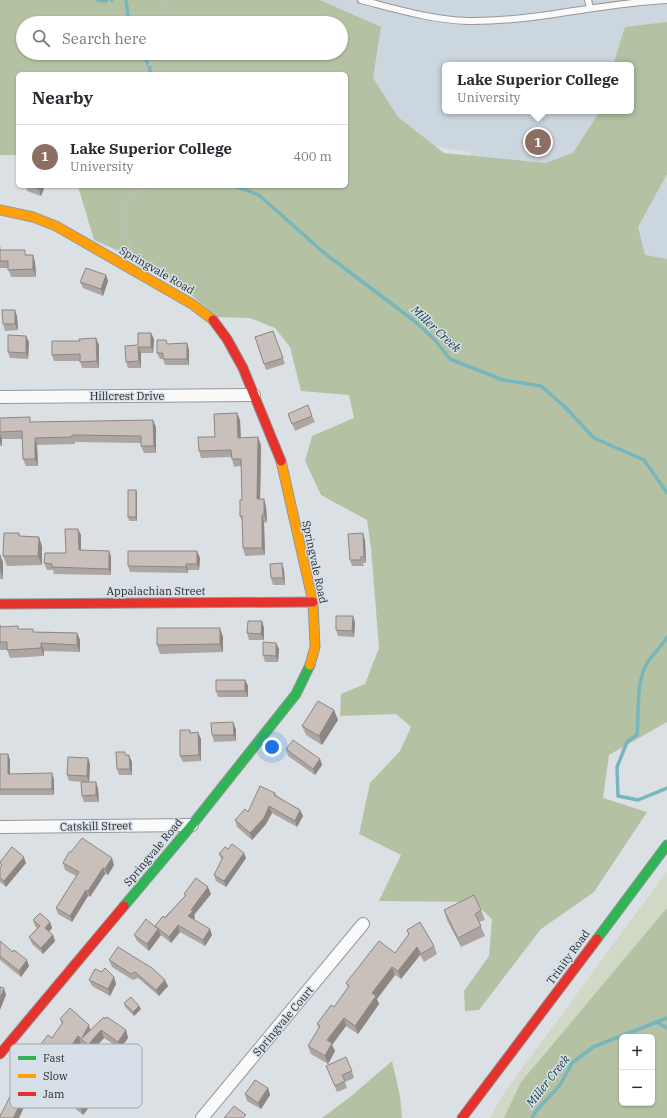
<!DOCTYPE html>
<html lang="en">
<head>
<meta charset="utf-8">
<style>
  :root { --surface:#fff; --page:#f7f7f7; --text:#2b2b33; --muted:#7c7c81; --line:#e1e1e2; --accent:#676b6e }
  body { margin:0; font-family:"IBM Plex Serif",serif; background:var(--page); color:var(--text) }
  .controls { position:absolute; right:12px; bottom:12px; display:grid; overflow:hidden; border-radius:6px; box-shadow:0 1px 3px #0004 }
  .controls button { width:36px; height:36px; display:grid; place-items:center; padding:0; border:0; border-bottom:1px solid var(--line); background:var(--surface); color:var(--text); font:20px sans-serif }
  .you { position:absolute; left:272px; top:747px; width:14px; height:14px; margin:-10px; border:3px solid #fff; border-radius:50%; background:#1a73e8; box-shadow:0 0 0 6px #1a73e833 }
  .badge { display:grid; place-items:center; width:26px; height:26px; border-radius:50%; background:var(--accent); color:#fff; font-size:13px; font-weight:700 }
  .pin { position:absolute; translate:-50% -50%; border:2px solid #fff; box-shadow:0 1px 4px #0006 }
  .popup { position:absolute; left:442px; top:62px; width:192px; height:52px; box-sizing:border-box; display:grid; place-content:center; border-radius:6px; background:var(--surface); filter:drop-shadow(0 1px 3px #0005); font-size:13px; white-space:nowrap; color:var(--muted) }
  .popup b { font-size:15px; color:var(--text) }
  .popup::after { content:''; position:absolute; left:50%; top:100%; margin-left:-8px; border:8px solid transparent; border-top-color:var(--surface) }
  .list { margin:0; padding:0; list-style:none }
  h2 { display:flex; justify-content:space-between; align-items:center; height:52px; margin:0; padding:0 16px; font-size:17px }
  h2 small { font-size:13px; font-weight:400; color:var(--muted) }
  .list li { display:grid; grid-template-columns:26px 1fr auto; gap:12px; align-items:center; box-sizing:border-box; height:64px; padding:0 16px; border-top:1px solid var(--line) }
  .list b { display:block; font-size:15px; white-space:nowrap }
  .list p { margin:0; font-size:13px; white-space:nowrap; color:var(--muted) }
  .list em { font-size:13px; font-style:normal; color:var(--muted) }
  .icon { flex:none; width:22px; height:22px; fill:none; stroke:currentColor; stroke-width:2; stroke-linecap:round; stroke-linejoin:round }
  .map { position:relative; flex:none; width:667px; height:1118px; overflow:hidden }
  .search { position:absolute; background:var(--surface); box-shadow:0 1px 3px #0004; left:16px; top:16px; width:332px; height:44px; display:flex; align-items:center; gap:10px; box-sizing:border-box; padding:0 14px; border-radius:22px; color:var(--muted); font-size:15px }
  .panel { position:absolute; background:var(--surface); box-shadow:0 1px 3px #0004; left:16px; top:72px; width:332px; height:116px; border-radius:6px }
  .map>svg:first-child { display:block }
  .built { fill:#cbd6df; fill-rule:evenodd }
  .green { fill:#cfd9c6; fill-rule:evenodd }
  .forest { fill:#b4c2a3; fill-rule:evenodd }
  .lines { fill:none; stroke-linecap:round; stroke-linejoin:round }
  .stream { stroke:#77b6bd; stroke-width:3.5 }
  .lane-casing { stroke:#95989b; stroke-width:8 }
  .street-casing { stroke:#95989b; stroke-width:14 }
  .fast-casing { stroke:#95989b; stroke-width:11 }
  .slow-casing { stroke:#95989b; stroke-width:11 }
  .jam-casing { stroke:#95989b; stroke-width:11 }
  .path { stroke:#bdbec0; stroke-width:2; stroke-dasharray:4 2; stroke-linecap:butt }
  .lane { stroke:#fafafb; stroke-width:6 }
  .street { stroke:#fafafb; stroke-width:12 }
  .fast { stroke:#30b455; stroke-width:9 }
  .slow { stroke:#ff9f0a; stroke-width:9 }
  .jam { stroke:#e5322d; stroke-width:9 }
  .wall { fill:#ada5a1 }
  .shaded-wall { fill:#8d8683 }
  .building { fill:#c9c0bb; stroke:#8d8683 }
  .labels { text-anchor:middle; stroke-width:3; stroke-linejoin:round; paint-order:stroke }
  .street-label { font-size:11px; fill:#282c2f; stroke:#d7e0e8 }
  .water-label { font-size:12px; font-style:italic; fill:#123c3f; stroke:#d7e0e8 }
  .key { fill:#d7e0e8; stroke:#a2aab0; stroke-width:1 }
  .key-label { font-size:11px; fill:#282c2f }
</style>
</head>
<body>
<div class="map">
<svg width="667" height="1118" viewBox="0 0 667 1118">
  <rect width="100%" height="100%" fill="#dbe0e4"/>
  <path class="built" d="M 0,0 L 667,0 L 667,286 L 468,241 L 471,152 L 346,132 L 346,74 L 39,74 L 341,53 L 341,23 L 23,23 ZM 445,65 L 631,65 L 631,111 L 445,111 Z"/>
  <path class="green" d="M 667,871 L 667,1118 L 490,1118 L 502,1096 ZM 622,1037 L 652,1037 L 652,1103 L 622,1103 Z"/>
  <g class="forest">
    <path d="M 0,0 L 320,0 L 381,27 L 373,78 L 398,117 L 444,153 L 545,163 L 573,153 L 600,111 L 631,111 L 631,65 L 613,65 L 625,27 L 667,22 L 667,174 L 638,227 L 645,255 L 667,259 L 667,722 L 609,755 L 603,798 L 647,812 L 594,892 L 541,929 L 479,1010 L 465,1011 L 464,991 L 489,956 L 492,919 L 473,902 L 379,901 L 401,855 L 359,834 L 370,783 L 400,751 L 411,727 L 396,714 L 340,716 L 341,694 L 365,684 L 379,648 L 371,548 L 367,520 L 321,495 L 305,461 L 312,436 L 354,418 L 349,395 L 301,391 L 290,347 L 275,328 L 250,318 L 217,317 L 177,283 L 152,266 L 94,240 L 78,186 L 346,186 L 346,74 L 18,74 L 18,155 L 0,155 ZM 23,23 L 341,23 L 341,53 L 23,53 Z"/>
    <path d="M 667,908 L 667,1118 L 504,1118 L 521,1082 ZM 622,1037 L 652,1037 L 652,1103 L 622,1103 Z"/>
    <polygon points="392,1061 400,1096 402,1118 322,1118 350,1097"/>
  </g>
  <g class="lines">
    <g class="stream">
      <polyline points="97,0 104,1 112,0"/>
      <polyline points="126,0 129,23"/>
      <polyline points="142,53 149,66 151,74"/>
      <polyline points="235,186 259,195 323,252 413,320 434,339 450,359 503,380 541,386 563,405 594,438 644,460 667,493"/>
      <path d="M 667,637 C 661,648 650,656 645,667 C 636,687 639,714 637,735 L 627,742 L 617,767 L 618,796 L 638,800 L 667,788"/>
      <polyline points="656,1022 667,1028"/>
      <polyline points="532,1118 536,1111 560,1085 572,1063 593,1047 667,1018"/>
    </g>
    <g class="lane-casing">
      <g id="lane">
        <path d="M 361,0 C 396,9 432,20 468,21 C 535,22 601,3 667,0"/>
        <polyline points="588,0 590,8"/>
      </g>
    </g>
    <g class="street-casing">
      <g id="street">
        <polyline points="0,397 254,395"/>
        <polyline points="0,827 192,825"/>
        <polyline points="202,1118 363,924"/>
      </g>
    </g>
    <g class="fast-casing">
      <g id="fast">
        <polyline points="124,906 192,825 296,694 310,665"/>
        <polyline points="597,939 667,845"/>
      </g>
    </g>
    <g class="slow-casing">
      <g id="slow">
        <polyline points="0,210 33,217 56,226 192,304 213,320"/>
        <polyline points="281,461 313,602 315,647 310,665"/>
      </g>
    </g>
    <g class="jam-casing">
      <g id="jam">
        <polyline points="213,320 227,339 243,368 281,461"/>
        <polyline points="0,604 313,602"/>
        <polyline points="0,1054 124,906"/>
        <polyline points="462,1118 597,939"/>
      </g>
    </g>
    <g class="path">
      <polyline points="109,0 113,16 119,23"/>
      <polyline points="164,0 173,23"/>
      <path d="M 134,53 C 135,61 143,66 145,74"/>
      <polyline points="192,53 208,74"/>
      <polyline points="143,68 167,55 178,72 183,74"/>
      <polyline points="132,253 122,221 123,203 133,194 156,186"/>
    </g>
    <use href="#lane" class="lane"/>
    <use href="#street" class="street"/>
    <use href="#fast" class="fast"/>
    <use href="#slow" class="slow"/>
    <use href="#jam" class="jam"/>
  </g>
  <g class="wall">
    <polygon points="26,186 45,186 41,196 27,191"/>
    <polygon points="0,245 1,250 27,255 35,262 36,277 11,277 8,268 0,268"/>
    <polygon points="106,275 108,281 103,296 83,288 80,282"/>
    <polygon points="17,316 18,330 5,331 3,324"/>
    <polygon points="273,331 285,364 266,370 255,337"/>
    <polygon points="151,333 154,339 153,353 141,353 141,368 128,368 126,362 138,345"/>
    <polygon points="26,336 29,342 28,359 10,358 8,352"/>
    <polygon points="96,338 99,345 99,368 82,368 80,361 54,361 52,355 80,341"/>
    <polygon points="187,343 189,350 189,365 165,365 163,359 160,359 157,353 168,344"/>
    <polygon points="237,413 240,420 241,438 261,445 260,499 266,506 267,522 264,523 265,555 245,556 243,548 243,523 240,516 242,500 241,466 234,467 232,459 231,457 201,458 199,451 215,437"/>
    <polygon points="288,414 312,416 315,422 295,431"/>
    <polygon points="0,418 31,422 156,427 156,453 144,453 141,446 141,443 75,442 75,444 37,445 38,466 26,466 23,459 23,439 2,439 2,446 0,446"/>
    <polygon points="136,490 137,493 137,521 129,521 128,517"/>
    <polygon points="19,533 20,536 42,546 42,565 7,566 3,556"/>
    <polygon points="81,535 81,550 109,551 111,557 111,575 54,574 53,570 47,570 44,563 66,553"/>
    <polygon points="365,540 366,563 363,563 364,566 352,566 350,560"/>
    <polygon points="197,551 200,558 199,570 188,570 188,573 130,572 128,566"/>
    <polygon points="0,555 3,562 3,579 0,579"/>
    <polygon points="284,570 285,585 273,585 271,578"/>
    <polygon points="353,616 355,623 354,637 338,636 336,630"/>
    <polygon points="262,621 264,628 264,640 249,640 247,633"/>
    <polygon points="0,625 1,627 19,629 34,632 77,633 80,640 80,652 44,651 44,656 10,658 7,650 0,650"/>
    <polygon points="223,637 223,652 160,654 157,645"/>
    <polygon points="276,643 279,649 278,662 265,662 263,655"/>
    <polygon points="245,680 248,686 248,697 218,697 216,691"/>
    <polygon points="334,710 338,720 322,745 306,735 302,726"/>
    <polygon points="236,729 236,741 214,742 212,735"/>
    <polygon points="190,730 191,733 201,739 201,761 183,762 180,756"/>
    <polygon points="286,749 320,759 322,765 315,775 288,756"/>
    <polygon points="0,754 8,754 10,760 10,774 54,779 54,795 0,795"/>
    <polygon points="88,758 90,764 89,782 98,788 99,802 84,802 82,796 85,782 69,781 67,775"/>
    <polygon points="132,762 132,775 119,775 117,769"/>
    <polygon points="275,793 277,796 300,810 303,816 297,827 272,813 266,824 252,840 237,827 235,820 248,812"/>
    <polygon points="71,852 114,865 108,875 105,874 90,897 88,896 72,922 58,914 56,908 76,876 65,870 63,863"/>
    <polygon points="219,854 246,858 226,887 216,881 214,875 222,860"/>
    <polygon points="0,862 26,863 6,887 0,882 0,868 1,866"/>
    <polygon points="184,894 211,894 194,915 195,918 194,919 212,935 205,946 180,932 171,943 161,935 149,951 137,941 134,935 155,927 185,896"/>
    <polygon points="444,910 481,910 485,920 479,922 485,936 461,947 447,920"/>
    <polygon points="33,920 50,922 52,928 49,932 53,935 55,941 43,954 32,944 29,937 37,928 35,926"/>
    <polygon points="407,930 434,946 437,954 424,962 420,955 401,979 395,975 377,999 379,1004 358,1034 346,1026 332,1045 335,1051 328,1064 311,1054 308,1046 319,1028 317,1024 334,1007 348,988 346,983 395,953 409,935"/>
    <polygon points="0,941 29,966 21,977 0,960"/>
    <polygon points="109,960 168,986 159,996 138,978 133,980 112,967"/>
    <polygon points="102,972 114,977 116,984 110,996 92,986 89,980"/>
    <polygon points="124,1003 141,1009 134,1016 125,1007"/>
    <polygon points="60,1019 90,1030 105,1019 126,1030 128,1038 120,1049 104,1038 91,1052 81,1043 72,1056 104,1087 100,1093 43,1053 40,1045 52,1038 62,1024"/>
    <polygon points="33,1064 91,1096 93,1102 83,1115 67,1102 65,1096 65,1095 46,1083 42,1091 28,1084 26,1078"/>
    <polygon points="326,1066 352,1071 354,1078 345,1082 347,1088 337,1092"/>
    <polygon points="268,1088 270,1095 261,1109 247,1101 245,1094"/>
  </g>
  <g class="shaded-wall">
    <polygon points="40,186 45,186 41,196 39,189"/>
    <polygon points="33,255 35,262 36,277 33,269"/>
    <polygon points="106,275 108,281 103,296 101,289"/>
    <polygon points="15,310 17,316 18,330 15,324"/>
    <polygon points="151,333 154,339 153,353 151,347"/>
    <polygon points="26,336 29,342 28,359 26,353"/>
    <polygon points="96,338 99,345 99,368 97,361"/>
    <polygon points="187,343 189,350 189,365 187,359"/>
    <polygon points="138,347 141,353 141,368 139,361"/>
    <polygon points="237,413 240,420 241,445 238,438"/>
    <polygon points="153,420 156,427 156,453 154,446"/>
    <polygon points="0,434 2,439 2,446 0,441"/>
    <polygon points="258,437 261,445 260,506 257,499"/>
    <polygon points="35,438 37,445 38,466 35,459"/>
    <polygon points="136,490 137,493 137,521 136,517"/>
    <polygon points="264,499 266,506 267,522 264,515"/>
    <polygon points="262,515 264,523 265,555 262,548"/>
    <polygon points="78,529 81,535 81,557 79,550"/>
    <polygon points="363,533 365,540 366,563 364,556"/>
    <polygon points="39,537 42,546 42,565 38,556"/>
    <polygon points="109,551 111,557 111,575 109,569"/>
    <polygon points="197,551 200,558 199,570 197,564"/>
    <polygon points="0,555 3,562 3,579 1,572"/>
    <polygon points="282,563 284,570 285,585 283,578"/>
    <polygon points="186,564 188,570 188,573 186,567"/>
    <polygon points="353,616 355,623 354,637 352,631"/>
    <polygon points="262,621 264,628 264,640 261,634"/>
    <polygon points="220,628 223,637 223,652 220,644"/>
    <polygon points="77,633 80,640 80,652 77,645"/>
    <polygon points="41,643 44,651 44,656 41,648"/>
    <polygon points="276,643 279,649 278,662 276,656"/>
    <polygon points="245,680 248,686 248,697 245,691"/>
    <polygon points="334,710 338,720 322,745 319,736"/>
    <polygon points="233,722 236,729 236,741 234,735"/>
    <polygon points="198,732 201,739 201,761 199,755"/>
    <polygon points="8,754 10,760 10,780 8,774"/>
    <polygon points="129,755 132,762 132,775 130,769"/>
    <polygon points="88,758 90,764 89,783 87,776"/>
    <polygon points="320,759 322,765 315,775 313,769"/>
    <polygon points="52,773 54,779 54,795 52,789"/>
    <polygon points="96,782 98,788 99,802 96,795"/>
    <polygon points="269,806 272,813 266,824 252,840 250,833"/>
    <polygon points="300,810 303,816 297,827 295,821"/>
    <polygon points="244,853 246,858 226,887 224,881"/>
    <polygon points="24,857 26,863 6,887 4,881"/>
    <polygon points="112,858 114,865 108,875 105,869"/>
    <polygon points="103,868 105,874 90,897 88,891"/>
    <polygon points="208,887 211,894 194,915 195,918 191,922 188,916 191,910"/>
    <polygon points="86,890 88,896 72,922 70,916"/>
    <polygon points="50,922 52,928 47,934 45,928"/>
    <polygon points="178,925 180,932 171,943 169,937"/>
    <polygon points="158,929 161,935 149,951 147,944"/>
    <polygon points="210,929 212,935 205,946 203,940"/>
    <polygon points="53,935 55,941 43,954 41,948"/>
    <polygon points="417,947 420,955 401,979 398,971"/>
    <polygon points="27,960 29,966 21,977 19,971"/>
    <polygon points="392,967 395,975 377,999 379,1004 358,1034 355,1026 372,993"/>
    <polygon points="114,977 116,984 110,996 108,989"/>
    <polygon points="165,980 168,986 159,996 156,990"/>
    <polygon points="4,988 6,995 0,1010 0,999"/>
    <polygon points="139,1006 141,1009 134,1016 133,1012"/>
    <polygon points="344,1018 346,1026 332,1045 335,1051 328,1064 325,1056 327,1040"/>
    <polygon points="89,1025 91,1033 82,1038"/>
    <polygon points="101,1030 104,1038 91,1052 88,1045"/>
    <polygon points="126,1030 128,1038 120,1049 118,1042"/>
    <polygon points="78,1036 81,1043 69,1060 66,1053"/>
    <polygon points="44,1077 46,1083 42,1091 40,1085"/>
    <polygon points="102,1079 104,1087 100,1093 97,1085"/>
    <polygon points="268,1088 270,1095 261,1109 258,1103"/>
    <polygon points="91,1096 93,1102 83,1115 81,1108"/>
    <polygon points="24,1097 26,1103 19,1118 13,1118"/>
  </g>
  <g class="building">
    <polygon points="30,186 40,186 39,189"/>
    <polygon points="0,250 25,250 25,255 33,255 33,269 8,270 8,261 0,261"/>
    <polygon points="86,268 106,275 101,289 80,282"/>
    <polygon points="2,310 15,310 15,324 3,324"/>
    <polygon points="273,331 283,358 264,364 255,337"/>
    <polygon points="138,333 151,333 151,347 138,347 139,361 126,362 125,346 138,345"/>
    <polygon points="8,335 26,336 26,353 8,352"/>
    <polygon points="96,338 97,361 80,362 80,354 52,355 52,341 80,341 79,339"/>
    <polygon points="157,340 166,340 167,344 187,343 187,359 163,359 163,353 157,353"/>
    <polygon points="308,405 312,416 292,424 288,414"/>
    <polygon points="237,413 238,438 258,437 257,499 264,499 264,515 262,515 262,548 243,548 242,516 240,516 240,500 242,500 241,459 232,459 231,450 199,451 198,437 215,437 214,414"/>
    <polygon points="30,417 30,422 153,420 154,446 141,446 141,436 72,435 72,437 35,438 35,459 23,459 22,431 0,432 0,418"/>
    <rect x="128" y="490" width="8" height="27"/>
    <polygon points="65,529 78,529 79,550 109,551 109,569 52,567 52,564 44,563 45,553 66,553"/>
    <polygon points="4,533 19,533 19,536 39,537 38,556 3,556"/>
    <polygon points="363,533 364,556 361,557 361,560 350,560 348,534"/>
    <polygon points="128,551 197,551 197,564 186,564 186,567 128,566"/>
    <polygon points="0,555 1,572 0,572"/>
    <polygon points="282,563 283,578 271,578 270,564"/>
    <polygon points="336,616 353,616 352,631 336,630"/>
    <polygon points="248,621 262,621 261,634 247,633"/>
    <polygon points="0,625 0,627 18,626 18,629 33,629 33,632 77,633 77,645 41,643 41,648 7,650 7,642 0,642"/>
    <polygon points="157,628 220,628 220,644 157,645"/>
    <polygon points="263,642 276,643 276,656 263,655"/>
    <rect x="216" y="680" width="29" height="11"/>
    <polygon points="318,701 334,710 319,736 302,726"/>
    <polygon points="233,722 234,735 212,735 211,723"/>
    <polygon points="180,730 190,730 190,733 198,732 199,755 180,756"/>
    <polygon points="293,740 320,759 313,769 286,749"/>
    <polygon points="116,752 125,752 125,755 129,755 130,769 117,769"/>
    <polygon points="0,754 8,754 8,774 52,773 52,789 0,789"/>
    <polygon points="68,757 88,758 87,776 67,775"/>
    <polygon points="81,782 96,782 96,795 82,796"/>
    <polygon points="260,786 275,793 274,795 300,810 295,821 269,806 264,818 250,833 235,820 245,809 248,812"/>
    <polygon points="82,838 112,858 105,869 103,868 88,891 86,890 70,916 56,908 79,872 63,863 69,852 71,852"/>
    <polygon points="232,844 244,853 224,881 214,875 223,857 219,854 225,847 228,849"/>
    <polygon points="12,847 24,857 4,881 0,878 0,868 2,865 0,863 0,862"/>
    <polygon points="196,878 208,887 191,910 193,911 188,916 210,929 203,940 178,925 169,937 155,926 163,916 165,918 186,895 184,894"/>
    <polygon points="474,895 481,910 475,914 481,926 458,938 444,910"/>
    <polygon points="40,913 50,922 45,928 53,935 41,948 29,937 40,926 33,920"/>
    <polygon points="146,919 158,929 147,944 134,935"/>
    <polygon points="420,922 434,946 421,954 417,947 398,971 392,967 372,993 376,996 355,1026 344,1018 327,1040 332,1043 325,1056 308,1046 320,1026 317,1024 331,1005 334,1007 349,986 346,983 379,941 395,953 409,934 407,930"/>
    <polygon points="0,941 13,952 14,950 27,960 19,971 0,956"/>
    <polygon points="118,947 152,968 165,980 156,990 135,972 131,974 109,960"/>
    <polygon points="105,968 114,977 108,989 89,980 95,969 102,972"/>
    <polygon points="0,987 4,988 0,999"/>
    <polygon points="131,997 139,1006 133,1012 124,1003"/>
    <polygon points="70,1008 89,1025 82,1038 104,1017 105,1019 107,1017 126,1030 118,1042 101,1030 88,1045 78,1036 66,1053 102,1079 97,1085 40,1045 48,1035 52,1038 63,1022 60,1019"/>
    <polygon points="346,1057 352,1071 342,1075 345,1081 335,1086 326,1066"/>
    <polygon points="33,1064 76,1084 91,1096 81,1108 65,1096 68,1091 44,1077 40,1085 26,1078"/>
    <polygon points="255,1080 268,1088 258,1103 245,1094"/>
    <polygon points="13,1091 24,1097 13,1118 0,1118 0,1116"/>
    <polygon points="234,1106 246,1115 243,1118 224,1118"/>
  </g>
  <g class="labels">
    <g class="street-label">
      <text transform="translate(157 270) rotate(30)" y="4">Springvale Road</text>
      <text x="127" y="400">Hillcrest Drive</text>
      <text transform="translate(315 562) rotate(78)" y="4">Springvale Road</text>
      <text x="156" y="595">Appalachian Street</text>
      <text transform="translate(96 826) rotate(-1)" y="4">Catskill Street</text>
      <text transform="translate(153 852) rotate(-50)" y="4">Springvale Road</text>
      <text transform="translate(568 957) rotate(-54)" y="4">Trinity Road</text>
      <text transform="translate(283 1021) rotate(-50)" y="4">Springvale Court</text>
    </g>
    <g class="water-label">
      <text transform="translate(436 329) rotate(43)" y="4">Miller Creek</text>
      <text transform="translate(548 1081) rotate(-52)" y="4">Miller Creek</text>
    </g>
  </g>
  <rect x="10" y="1044" width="132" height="64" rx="6" class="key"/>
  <rect x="18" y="1056" width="18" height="4" fill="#30b455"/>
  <rect x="18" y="1074" width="18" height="4" fill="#ff9f0a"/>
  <rect x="18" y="1092" width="18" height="4" fill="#e5322d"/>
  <g class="key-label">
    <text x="43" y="1062">Fast</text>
    <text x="43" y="1080">Slow</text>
    <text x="43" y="1098">Jam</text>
  </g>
</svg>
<div class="controls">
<button>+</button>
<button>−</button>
</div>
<div class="you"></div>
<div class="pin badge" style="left:538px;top:142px;background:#8d6e63">1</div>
<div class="popup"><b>Lake Superior College</b>University</div>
<div class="search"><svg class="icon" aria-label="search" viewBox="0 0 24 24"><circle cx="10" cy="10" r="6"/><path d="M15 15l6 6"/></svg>Search here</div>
<section class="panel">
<h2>Nearby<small></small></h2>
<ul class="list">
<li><span class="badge" style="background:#8d6e63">1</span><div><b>Lake Superior College</b><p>University</p></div><em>400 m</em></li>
</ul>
</section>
</div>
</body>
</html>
